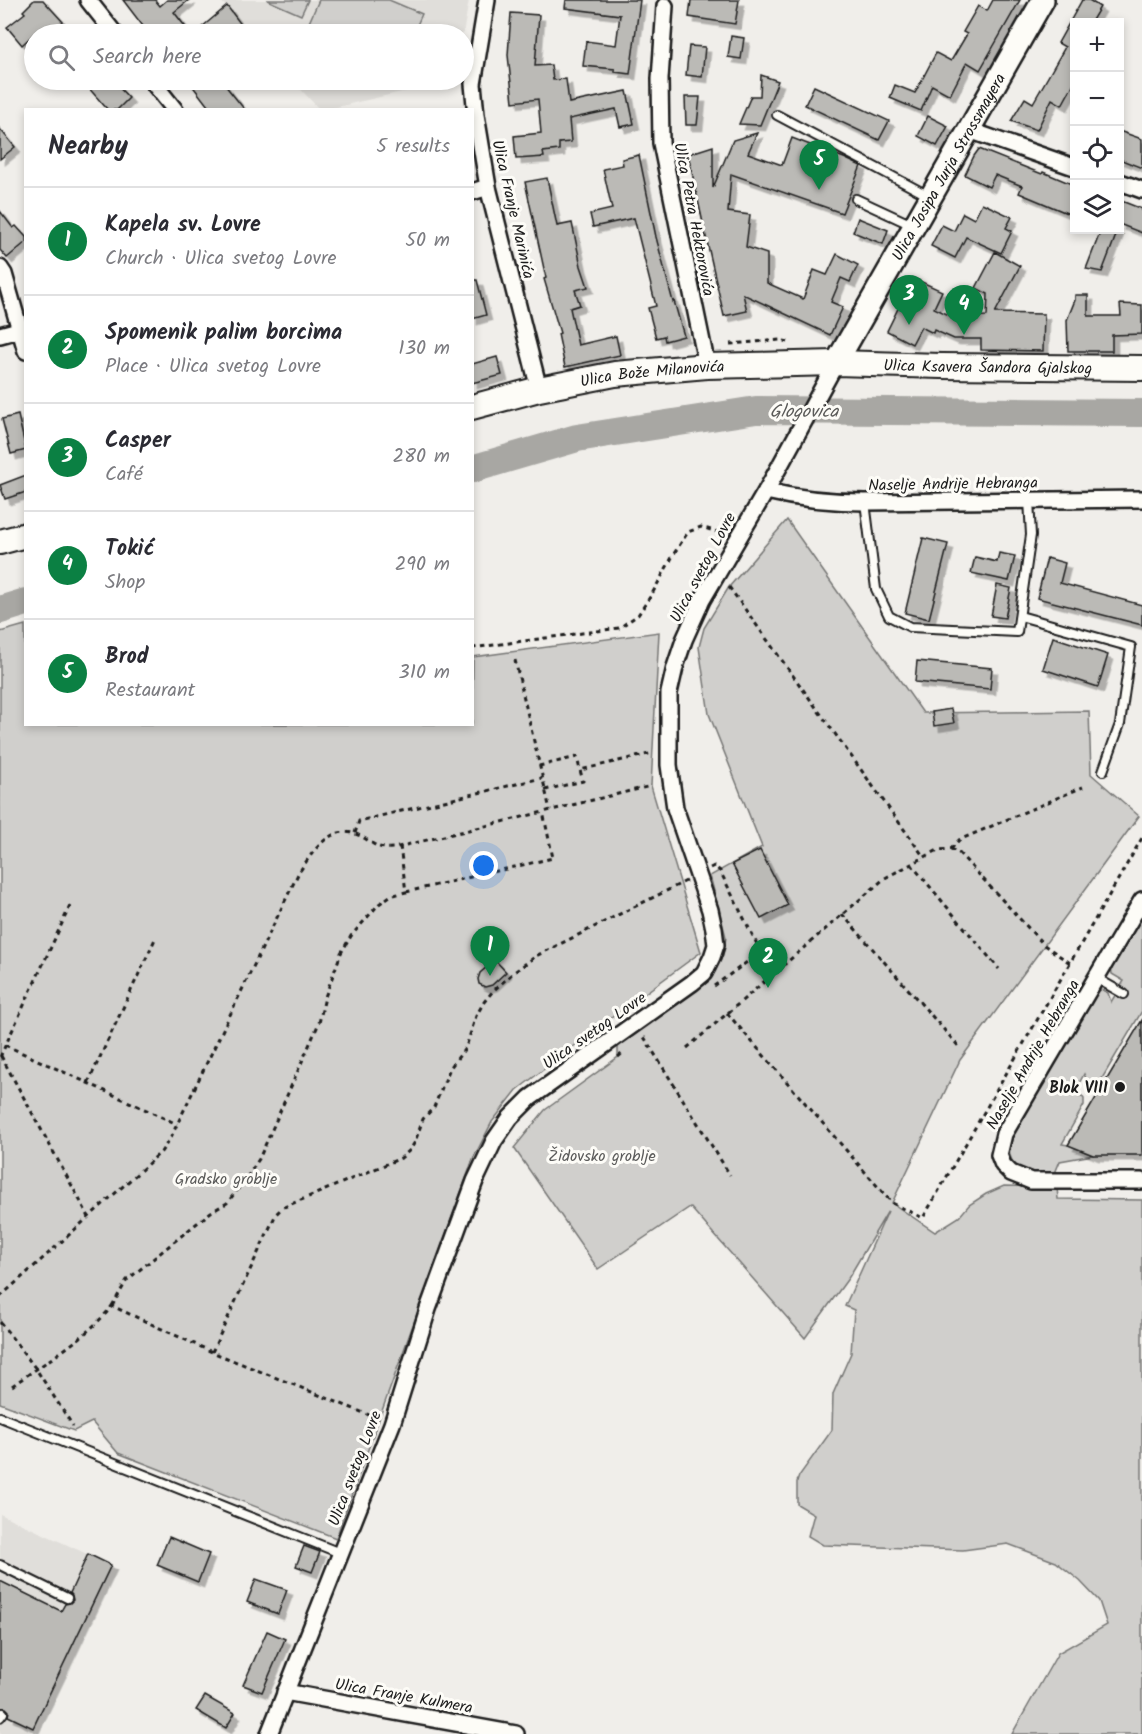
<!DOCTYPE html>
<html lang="en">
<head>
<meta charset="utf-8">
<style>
  :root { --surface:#fff; --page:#f2f2f3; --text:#2b2b33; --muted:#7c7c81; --line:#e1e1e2; --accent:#0b8043 }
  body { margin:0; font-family:Kalam,sans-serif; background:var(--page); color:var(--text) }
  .controls { position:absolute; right:18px; top:18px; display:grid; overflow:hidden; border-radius:0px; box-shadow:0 3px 9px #0003 }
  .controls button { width:54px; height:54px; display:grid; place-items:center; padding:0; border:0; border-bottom:2px solid var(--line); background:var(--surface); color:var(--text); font:30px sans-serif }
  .you { position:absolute; left:484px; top:866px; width:21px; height:21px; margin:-15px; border:4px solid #fff; border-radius:50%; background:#1a73e8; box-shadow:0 0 0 9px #1a73e833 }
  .badge { display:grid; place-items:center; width:39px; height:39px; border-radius:50%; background:var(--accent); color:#fff; font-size:20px; font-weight:700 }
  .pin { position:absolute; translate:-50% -50px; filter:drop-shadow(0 2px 3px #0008) }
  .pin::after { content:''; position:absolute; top:32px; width:21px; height:18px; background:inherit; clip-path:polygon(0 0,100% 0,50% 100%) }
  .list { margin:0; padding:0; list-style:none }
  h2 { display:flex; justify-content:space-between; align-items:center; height:78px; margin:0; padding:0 24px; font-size:26px }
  h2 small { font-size:20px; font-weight:400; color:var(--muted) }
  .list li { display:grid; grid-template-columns:39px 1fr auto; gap:18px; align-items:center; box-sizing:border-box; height:108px; padding:0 24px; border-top:2px solid var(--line) }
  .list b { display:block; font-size:22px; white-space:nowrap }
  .list p { margin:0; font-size:20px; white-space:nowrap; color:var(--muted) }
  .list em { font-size:20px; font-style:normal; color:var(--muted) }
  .icon { flex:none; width:33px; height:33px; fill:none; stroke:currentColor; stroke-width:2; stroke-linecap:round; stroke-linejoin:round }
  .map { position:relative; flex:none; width:1142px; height:1734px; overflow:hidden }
  .search { position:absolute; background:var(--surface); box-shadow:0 3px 9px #0003; left:24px; top:24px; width:450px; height:66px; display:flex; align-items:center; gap:15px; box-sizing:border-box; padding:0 21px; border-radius:33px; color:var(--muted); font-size:22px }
  .panel { position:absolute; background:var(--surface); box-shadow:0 3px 9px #0003; left:24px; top:108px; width:450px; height:618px; border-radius:0px }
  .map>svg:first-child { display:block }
  .built { fill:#e0deda }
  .green { fill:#d0cfcc; stroke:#767674; stroke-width:1.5 }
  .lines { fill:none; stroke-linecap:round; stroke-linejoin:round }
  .river { stroke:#a8a7a3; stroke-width:28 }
  .building { fill:#bbbab6; stroke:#1c1c1c; stroke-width:1.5; filter:url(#shadow) }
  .service-casing { stroke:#1c1c1c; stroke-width:12 }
  .minor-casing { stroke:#1c1c1c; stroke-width:20 }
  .secondary-casing { stroke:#1c1c1c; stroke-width:26 }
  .primary-casing { stroke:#1c1c1c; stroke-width:28 }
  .path { stroke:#1c1c1c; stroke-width:3; stroke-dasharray:4.5 4.5; stroke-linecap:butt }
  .service { stroke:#fdfcf7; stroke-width:8 }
  .minor { stroke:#fdfcf7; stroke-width:15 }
  .secondary { stroke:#fdfcf7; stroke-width:21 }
  .primary { stroke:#fdfcf7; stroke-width:24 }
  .poi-dot { fill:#1c1c1c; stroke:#fdfcf7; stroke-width:2 }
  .labels { text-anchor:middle; stroke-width:6; stroke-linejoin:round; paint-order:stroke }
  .street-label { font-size:16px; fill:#1c1c1c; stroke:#fdfcf7 }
  .poi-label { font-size:16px; font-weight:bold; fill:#1c1c1c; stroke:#fdfcf7; text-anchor:end }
  .park-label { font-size:16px; fill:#5b5b5a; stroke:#fdfcf7 }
  .water-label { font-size:18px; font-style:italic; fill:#5b5b59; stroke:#fdfcf7 }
</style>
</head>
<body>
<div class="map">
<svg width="1142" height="1734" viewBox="0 0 1142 1734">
  <defs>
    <filter id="shadow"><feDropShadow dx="5.5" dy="5.5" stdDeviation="0" flood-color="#0004"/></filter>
  </defs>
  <rect width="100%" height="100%" fill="#f0eeea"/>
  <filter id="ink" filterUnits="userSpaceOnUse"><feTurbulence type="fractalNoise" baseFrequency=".0167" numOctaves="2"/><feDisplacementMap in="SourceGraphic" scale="12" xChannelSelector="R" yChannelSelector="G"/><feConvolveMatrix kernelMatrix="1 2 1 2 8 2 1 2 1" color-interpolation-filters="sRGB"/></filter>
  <g filter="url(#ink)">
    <g class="built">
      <polygon points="220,0 469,0 463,34 250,34"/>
      <polygon points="292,80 453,80 324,110 319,109"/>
      <polygon points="0,1514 111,1565 30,1734 0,1734"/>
    </g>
    <g class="green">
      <polygon points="267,0 308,0 301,15"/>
      <polygon points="319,0 389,0 422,14 413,34 304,34"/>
      <polygon points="787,520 923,713 1089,711 1091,774 1139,816 960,1060 892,1203 935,1232 959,1217 969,1205 986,1194 1004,1186 1057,1187 1058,1199 1142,1200 1142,1734 1012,1734 1058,1653 1107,1625 1099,1601 1080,1581 1056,1562 1008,1544 963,1550 823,1545 808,1536 814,1514 797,1504 797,1482 799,1476 832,1430 833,1394 851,1353 854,1310 845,1306 888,1211 849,1277 805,1338 690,1207 598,1269 514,1148 545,1110 618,1057 618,1046 704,985 715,972 723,955 726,937 710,876 762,847 709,714 699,647 704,628 729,587"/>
      <polygon points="25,625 26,724 472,724 473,657 659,632 651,786 701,952 599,1027 517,1090 492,1122 473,1159 336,1538 118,1453 92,1422 74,1431 0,1403 0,632"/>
      <path d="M 1142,913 L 1142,1011 L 1097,1087 L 1087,1081 L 1084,1074 L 1072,1097 L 1075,1095 L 1082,1096 L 1084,1099 L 1084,1105 L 1062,1144 L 1068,1145 L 1093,1155 L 1060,1161 L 1055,1173 C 1032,1173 1008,1175 1009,1144 L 1095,992 C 1100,989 1103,990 1108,993 L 1111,1002 L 1124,981 L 1112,974 L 1111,964 Z"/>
    </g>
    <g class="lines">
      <g class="river">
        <polyline points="472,469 577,438 756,410 1142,413"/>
        <polyline points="0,610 26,602"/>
      </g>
    </g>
    <g class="building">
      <polygon points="34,0 43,0 74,34 34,34 22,45 7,27 25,13 23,11"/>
      <polygon points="123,0 155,0 160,6 167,0 189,0 174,12 191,34 149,34"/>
      <polygon points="566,0 640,0 630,74 615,72 615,69 583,66 586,41 616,45 620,15 565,8"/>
      <polygon points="691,0 739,0 735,24 689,17"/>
      <polygon points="993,0 1020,0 980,70 967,62 950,95 932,85 921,111 890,98 895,85 915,93 936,53 951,61 967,34 963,32 978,6 987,11"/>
      <polygon points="1082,0 1089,0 1100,7 1091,22 1074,22 1074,83 1062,105 1052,99 1037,130 1011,121 1025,98 1033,103 1065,47 1058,43"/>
      <polygon points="227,6 243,27 234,34 208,34 202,27"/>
      <polygon points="511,13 539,15 535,66 551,65 553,80 566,79 569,103 627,91 634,124 620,127 616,109 569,119 571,142 559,143 559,150 543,152 544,157 516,159 514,136 541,133 538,99 513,102 508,55"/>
      <polygon points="731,36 744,38 741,59 728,57"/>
      <polygon points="689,46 705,47 702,77 686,75"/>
      <polygon points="761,75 778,81 760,125 739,124 751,96 760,96"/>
      <polygon points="93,80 112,80 129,98 117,110 108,110 86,85"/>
      <polygon points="188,80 221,80 245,110 211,110"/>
      <polygon points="814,86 889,121 879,140 805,105"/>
      <polygon points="685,97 700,97 697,125 686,125"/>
      <polygon points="928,116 948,126 937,146 918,136"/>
      <polygon points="0,129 15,147 0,159"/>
      <polygon points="1119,131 1142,139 1142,168 1119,159"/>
      <polygon points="757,133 748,153 782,165 792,138 844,158 861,166 842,213 731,174 728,212 750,215 746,247 767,254 767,283 803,299 814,270 827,275 837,254 858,265 850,282 841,278 831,302 843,307 830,335 743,294 747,311 724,316 706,237 688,154 713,146 713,188 733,140"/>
      <polygon points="979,149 1042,174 1043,172 1074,185 1074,216 1019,193 1022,186 995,175 989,187 965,175 974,156"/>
      <polygon points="639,155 656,237 673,302 674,301 684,336 665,341 664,336 656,338 648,308 656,306 634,218 593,227 590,214 612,209 603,169 623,165 622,159"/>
      <polygon points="547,178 557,226 572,223 581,266 588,287 575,290 580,305 570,308 578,345 616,336 620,355 565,367 558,334 560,333 544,279 546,278 525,182"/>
      <polygon points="1119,200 1142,209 1142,233 1119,224"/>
      <polygon points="982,203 1012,217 1006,228 1012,231 1001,253 966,237 955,258 931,246 942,225 954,231 963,213 974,219"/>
      <polygon points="0,211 13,228 16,226 26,237 26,242 7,258 0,250"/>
      <polygon points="858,218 888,230 883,244 853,232"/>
      <polygon points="1101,230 1118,230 1102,272 1086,269"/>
      <polygon points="995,252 1020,266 995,313 1044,314 1043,351 981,350 981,339 954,339 934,330 933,333 921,327 912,344 887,331 913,278 942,291 934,308 953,317 987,316 988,294 976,288"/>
      <polygon points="472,280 477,280 486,315 472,319"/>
      <polygon points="1075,295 1088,295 1088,316 1121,316 1120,304 1142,305 1142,334 1112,335 1112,351 1068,351 1067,320 1075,300"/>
      <polygon points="497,357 502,375 472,383 472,364"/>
      <polygon points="18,415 26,450 11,454 2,419"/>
      <polygon points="26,475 26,492 5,499 0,485"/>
      <polygon points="923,538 948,544 929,619 905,613"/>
      <polygon points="999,553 1015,556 1009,581 971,573 975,557 997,562"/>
      <polygon points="1047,558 1065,563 1060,583 1142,605 1142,625 1037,598"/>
      <polygon points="997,585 1011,588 1005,618 991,616"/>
      <polygon points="1053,637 1108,655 1098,687 1043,669"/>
      <polygon points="917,661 992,668 990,689 915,682"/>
      <polygon points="951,709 954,723 934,726 932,712"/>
      <polygon points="760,850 788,905 761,919 732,864"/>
      <polygon points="495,960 506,972 492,985 485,987 479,984 478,979 480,973"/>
      <polygon points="1142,1020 1142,1155 1093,1155 1068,1145"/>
      <polygon points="169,1537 209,1554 198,1582 157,1565"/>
      <polygon points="304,1546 320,1552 312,1572 296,1566"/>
      <polygon points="88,1554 111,1565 33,1728 8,1716 9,1711 6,1708 0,1708 0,1581 61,1611 65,1604 70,1603 73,1600 72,1595 70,1593"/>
      <polygon points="256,1579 287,1590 278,1614 247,1602"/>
      <polygon points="267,1631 285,1639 262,1692 243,1685"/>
      <polygon points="205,1696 235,1713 226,1728 196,1710"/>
    </g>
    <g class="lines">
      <g class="service-casing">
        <g id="service">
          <polyline points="777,115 929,196"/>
          <polyline points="856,199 912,225"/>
          <polyline points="865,502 876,589 889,616 910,627 1017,632 1031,535 1029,500"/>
          <polyline points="1020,616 1131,647 1120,724 1103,771"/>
          <polyline points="1096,978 1124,994"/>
          <polyline points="0,1417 340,1553"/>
          <polyline points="0,1565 67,1598"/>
          <polyline points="0,1717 3,1713"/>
        </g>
      </g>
      <g class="minor-casing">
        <g id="minor">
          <polyline points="88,0 115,34"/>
          <polyline points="487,0 473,84 476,115 488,187 539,389"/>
          <polyline points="665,6 660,79 661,143 707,366"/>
          <polyline points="151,80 175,110"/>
          <polyline points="969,130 1074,167"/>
          <polyline points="1120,182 1142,190"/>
          <polyline points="472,192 488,187"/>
          <polyline points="0,268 4,274 26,351"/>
          <polyline points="0,335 26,328"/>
          <path d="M 766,491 C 799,499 831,502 865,502 L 1142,499"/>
          <polyline points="1142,900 1004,1134 999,1155 1003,1165 1011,1173 1031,1181 1142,1181"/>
          <polyline points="285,1692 516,1734"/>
          <polyline points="269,1734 392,1424 428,1309 475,1181 494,1141 510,1118 530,1098 692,983 704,973 712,957 716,945 714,929 710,910 675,808 669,765 669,693 675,667 684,640 702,600 766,491 836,363"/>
        </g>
      </g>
      <g class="secondary-casing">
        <g id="secondary">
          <path id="s1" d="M 836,363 L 1043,0"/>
        </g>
      </g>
      <g class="primary-casing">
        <g id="primary">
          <path id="s2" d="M 472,407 L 539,389 L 615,374 L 707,366 L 836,363 L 941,366 L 1142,368"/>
          <polyline points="0,542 26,535"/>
        </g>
      </g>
      <g class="path">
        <polyline points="730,344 780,340 792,343"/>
        <polyline points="729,587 924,857"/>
        <polyline points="472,648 619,628 638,615 652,594 675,552 688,532 701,527 724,534"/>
        <polyline points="515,660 550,810"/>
        <polyline points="539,766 577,757 580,770"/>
        <polyline points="545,790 583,781 580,770 653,753"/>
        <polyline points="355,833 359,821 542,778"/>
        <polyline points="951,849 959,840 1083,787"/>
        <polyline points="911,864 999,969"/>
        <polyline points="710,868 714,866 720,871 761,952 776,971"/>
        <polyline points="406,892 553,858 543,812"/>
        <polyline points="842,914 961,1049"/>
        <polyline points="714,986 761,952"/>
        <polyline points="727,1013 892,1203 923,1218 1142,838"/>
        <polyline points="644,1037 730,1175"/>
        <polyline points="5,1045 177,1124"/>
        <polyline points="687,1048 885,878 938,850 951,849 959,853 1044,945 1070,963"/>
        <polyline points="1,1056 89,1217"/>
        <polyline points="0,1057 70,906"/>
        <polyline points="618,1057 624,1052"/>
        <polyline points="88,1083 156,937"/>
        <path d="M 0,1297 L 161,1152 L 171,1137 L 298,874 C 313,851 332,819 364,838 C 376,845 377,849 394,848 L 651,786"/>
        <polyline points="112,1306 127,1280 196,1224 211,1212 227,1203 243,1183 259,1159 319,1023 325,997 341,953 351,936 379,904 390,896 406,892 400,846"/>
        <polyline points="0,1322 36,1369 73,1426"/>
        <polyline points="212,1352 276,1214 282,1208 401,1158 410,1150 415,1142 423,1119 434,1107 450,1068 466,1047 476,1016 484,1002 493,991 513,973 536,956 686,881"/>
        <path d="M 12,1386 C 46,1361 86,1339 112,1306 L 212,1352 L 379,1419"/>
      </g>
      <use href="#service" class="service"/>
      <use href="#minor" class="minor"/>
      <use href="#secondary" class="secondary"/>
      <use href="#primary" class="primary"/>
    </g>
  </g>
  <circle class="poi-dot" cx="1120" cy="1087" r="6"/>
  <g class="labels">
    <g class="street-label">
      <text dy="6" stroke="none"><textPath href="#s1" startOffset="226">Ulica Josipa Jurja Strossmayera</textPath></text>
      <text transform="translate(514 209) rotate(77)" y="6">Ulica Franje Marinića</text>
      <text transform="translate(695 219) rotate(79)" y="6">Ulica Petra Hektorovića</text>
      <text dy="6" stroke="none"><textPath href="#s2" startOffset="520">Ulica Ksavera Šandora Gjalskog</textPath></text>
      <text dy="6" stroke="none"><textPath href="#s2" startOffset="184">Ulica Bože Milanovića</textPath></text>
      <text transform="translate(953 483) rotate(-1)" y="6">Naselje Andrije Hebranga</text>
      <text transform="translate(702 567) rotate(-62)" y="6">Ulica svetog Lovre</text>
      <text transform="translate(594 1030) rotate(-35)" y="6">Ulica svetog Lovre</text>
      <text transform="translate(1032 1054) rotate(-60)" y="6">Naselje Andrije Hebranga</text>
      <text transform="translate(354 1468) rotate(-69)" y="6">Ulica svetog Lovre</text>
      <text transform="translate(404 1695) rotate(10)" y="6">Ulica Franje Kulmera</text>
    </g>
    <g class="poi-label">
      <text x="1108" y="1093">Blok VIII</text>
    </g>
    <g class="park-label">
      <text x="602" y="1161">Židovsko groblje</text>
      <text x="226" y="1184">Gradsko groblje</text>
    </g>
    <g class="water-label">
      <text x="804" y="417">Glogovica</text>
    </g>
  </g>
</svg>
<div class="controls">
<button>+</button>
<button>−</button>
<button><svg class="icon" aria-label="locate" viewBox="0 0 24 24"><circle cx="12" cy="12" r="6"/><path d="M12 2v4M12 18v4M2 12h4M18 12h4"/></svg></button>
<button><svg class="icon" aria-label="layers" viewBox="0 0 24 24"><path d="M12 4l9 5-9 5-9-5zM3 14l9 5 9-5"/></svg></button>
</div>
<div class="you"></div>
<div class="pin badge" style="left:490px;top:976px">1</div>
<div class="pin badge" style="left:768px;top:988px">2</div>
<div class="pin badge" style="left:909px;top:325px">3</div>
<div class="pin badge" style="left:964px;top:335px">4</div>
<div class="pin badge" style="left:819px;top:190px">5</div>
<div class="search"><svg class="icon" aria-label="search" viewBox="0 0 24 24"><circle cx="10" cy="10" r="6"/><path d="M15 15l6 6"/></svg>Search here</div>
<section class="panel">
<h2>Nearby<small>5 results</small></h2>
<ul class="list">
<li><span class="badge">1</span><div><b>Kapela sv. Lovre</b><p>Church · Ulica svetog Lovre</p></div><em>50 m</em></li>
<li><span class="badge">2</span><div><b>Spomenik palim borcima</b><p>Place · Ulica svetog Lovre</p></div><em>130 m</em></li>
<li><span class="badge">3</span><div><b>Casper</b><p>Café</p></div><em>280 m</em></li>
<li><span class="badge">4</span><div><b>Tokić</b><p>Shop</p></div><em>290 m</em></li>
<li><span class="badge">5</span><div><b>Brod</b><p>Restaurant</p></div><em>310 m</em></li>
</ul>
</section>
</div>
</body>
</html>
